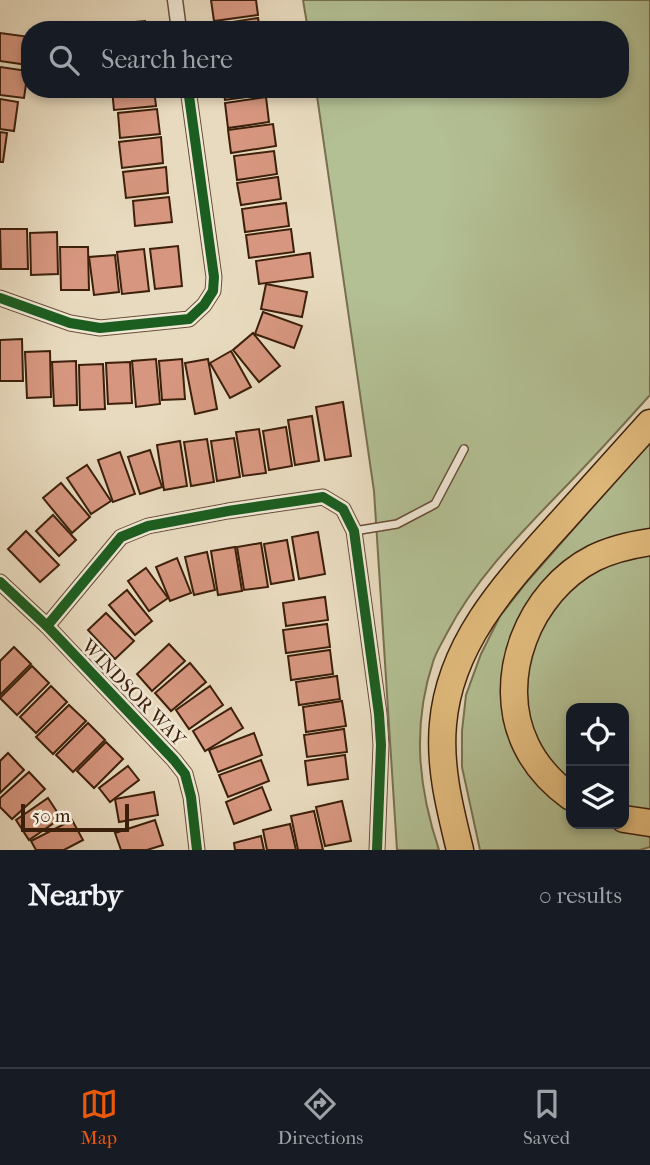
<!DOCTYPE html>
<html lang="en">
<head>
<meta charset="utf-8">
<style>
  :root { --surface:#171b24; --page:#20242c; --text:#f1f3f6; --muted:#9ea1a6; --line:#363941; --accent:#ea580c }
  body { margin:0; font-family:"IM FELL French Canon",serif; background:var(--page); color:var(--text) }
  .controls { position:absolute; right:21px; bottom:21px; display:grid; overflow:hidden; border-radius:14px; box-shadow:0 4px 10px #0003 }
  .controls button { width:63px; height:63px; display:grid; place-items:center; padding:0; border:0; border-bottom:2px solid var(--line); background:var(--surface); color:var(--text); font:35px sans-serif }
  .scale { position:absolute; left:21px; bottom:18px; width:108px; box-sizing:border-box; padding-left:7px; border:4px solid #3d200b; border-top:0; font-size:19px; line-height:24px; white-space:nowrap; color:#3d200b; -webkit-text-stroke:5px #f0e7d5; paint-order:stroke }
  .list { margin:0; padding:0; list-style:none }
  h2 { display:flex; justify-content:space-between; align-items:center; height:91px; margin:0; padding:0 28px; font-size:30px }
  h2 small { font-size:23px; font-weight:400; color:var(--muted) }
  .icon { flex:none; width:38px; height:38px; fill:none; stroke:currentColor; stroke-width:2; stroke-linecap:round; stroke-linejoin:round }
  .map { position:relative; flex:none; width:650px; height:850px; overflow:hidden }
  .search { position:absolute; background:var(--surface); box-shadow:0 4px 10px #0003; left:21px; right:21px; top:21px; height:77px; display:flex; align-items:center; gap:18px; box-sizing:border-box; padding:0 24px; border-radius:28px; color:var(--muted); font-size:26px }
  .sheet { height:217px; background:var(--surface) }
  nav { display:flex; justify-content:space-around; align-items:center; box-sizing:border-box; height:98px; border-top:2px solid var(--line); background:var(--surface); font-size:19px; color:var(--muted) }
  nav a { display:grid; justify-items:center; gap:4px }
  nav .on { color:var(--accent) }
  .map>svg:first-child { display:block }
  .green { fill:#b3c094; stroke:#787050; stroke-width:2 }
  .building { fill:#d6967f; stroke:#3d200b; stroke-width:2 }
  .lines { fill:none; stroke-linecap:round; stroke-linejoin:round }
  .service-casing { stroke:#684e38; stroke-width:10 }
  .minor-casing { stroke:#684e38; stroke-width:17 }
  .motorway-casing { stroke:#3d200b; stroke-width:29 }
  .service { stroke:#f0e7d5; stroke-width:7 }
  .minor { stroke:#f0e7d5; stroke-width:14 }
  .motorway { stroke:#e4bd7f; stroke-width:26 }
  .cycleway-casing { stroke:#f0e7d5; stroke-width:15 }
  .cycleway { stroke:#1b5e20; stroke-width:10 }
  .labels { text-anchor:middle; stroke-width:5; stroke-linejoin:round; paint-order:stroke }
  .street-label { font-size:19px; fill:#3d200b; stroke:#f0e7d5 }
</style>
</head>
<body>
<div class="map">
<svg width="650" height="850" viewBox="0 0 650 850">
  <rect width="100%" height="100%" fill="#e8dabe"/>
  <filter id="stains"><feTurbulence type="fractalNoise" baseFrequency=".00286" numOctaves="4"/><feColorMatrix values="0 0 0 0 .2 0 0 0 0 .09 0 0 0 0 .02 0 0 0 .5 -.17"/></filter>
  <radialGradient id="worn" r=".72"><stop offset=".6" stop-color="#630" stop-opacity="0"/><stop offset="1" stop-color="#630" stop-opacity=".3"/></radialGradient>
  <g class="green">
    <path d="M 303,0 L 650,0 L 650,395 C 624,424 598,453 571,481 C 526,528 477,575 447,633 C 442,643 436,652 433,662 C 412,726 418,787 439,850 L 397,850 L 374,491 L 316,89 L 620,89 L 620,30 L 308,30 Z"/>
    <polygon points="650,442 650,535 558,575 506,694 571,808 571,824 613,824 650,830 650,847 640,850 480,850 462,767 462,731 466,695 481,654 500,616 526,583"/>
    <polygon points="650,552 650,812 624,809 624,708 571,708 571,785 560,776 529,727 524,693 533,641 570,588 594,569"/>
  </g>
  <g class="building">
    <polygon points="211,0 256,0 258,15 214,21"/>
    <polygon points="258,18 260,30 214,30 213,25"/>
    <polygon points="145,21 146,30 103,30 102,25"/>
    <polygon points="0,33 30,37 28,65 0,61"/>
    <polygon points="0,67 28,71 24,98 0,95"/>
    <polygon points="112,89 154,89 156,106 114,110"/>
    <polygon points="223,89 267,89 268,94 225,100"/>
    <polygon points="266,97 269,122 228,128 225,103"/>
    <polygon points="0,99 18,102 14,131 0,129"/>
    <polygon points="157,109 160,134 120,138 118,113"/>
    <polygon points="273,124 276,146 231,153 228,130"/>
    <polygon points="0,132 7,133 3,162 0,162"/>
    <polygon points="161,137 163,163 122,168 119,142"/>
    <polygon points="274,151 277,174 237,180 234,156"/>
    <polygon points="166,167 168,193 126,198 123,172"/>
    <polygon points="278,177 281,199 241,205 237,183"/>
    <polygon points="169,197 172,222 135,226 133,201"/>
    <polygon points="286,203 289,226 245,232 242,209"/>
    <polygon points="0,229 27,229 28,269 1,269"/>
    <polygon points="291,229 294,252 249,258 246,235"/>
    <polygon points="57,232 58,274 31,275 30,233"/>
    <polygon points="178,246 182,286 155,289 150,249"/>
    <polygon points="60,247 88,247 89,290 61,290"/>
    <polygon points="144,249 149,291 122,294 117,252"/>
    <polygon points="310,253 313,277 259,284 256,261"/>
    <polygon points="115,255 119,292 94,295 89,257"/>
    <polygon points="266,284 307,292 302,317 261,309"/>
    <polygon points="263,312 302,326 294,348 255,334"/>
    <polygon points="253,333 280,366 259,382 233,350"/>
    <polygon points="22,339 23,381 0,381 0,340"/>
    <polygon points="50,351 51,397 27,398 25,352"/>
    <polygon points="231,351 251,387 230,398 210,363"/>
    <polygon points="156,359 160,404 136,407 132,361"/>
    <polygon points="182,359 185,399 162,400 159,361"/>
    <polygon points="208,359 217,409 195,414 185,363"/>
    <polygon points="76,361 77,405 54,406 52,362"/>
    <polygon points="130,362 132,403 108,404 106,363"/>
    <polygon points="103,364 105,409 80,410 79,365"/>
    <polygon points="343,402 351,456 325,460 316,407"/>
    <polygon points="312,416 319,461 295,465 288,420"/>
    <polygon points="286,427 292,466 269,470 263,431"/>
    <polygon points="259,429 266,473 243,476 236,432"/>
    <polygon points="234,438 240,477 217,481 211,441"/>
    <polygon points="207,439 214,482 191,486 184,442"/>
    <polygon points="180,441 187,486 164,490 157,445"/>
    <polygon points="150,450 162,487 140,494 128,457"/>
    <polygon points="120,452 135,494 113,502 98,460"/>
    <polygon points="87,465 111,501 91,514 67,478"/>
    <polygon points="61,483 90,517 72,533 43,498"/>
    <polygon points="53,515 76,540 59,556 36,531"/>
    <polygon points="26,531 59,565 40,582 8,549"/>
    <polygon points="318,532 325,574 299,579 292,537"/>
    <polygon points="287,540 294,580 271,584 264,544"/>
    <polygon points="261,543 268,587 244,590 237,547"/>
    <polygon points="235,547 242,591 218,595 211,551"/>
    <polygon points="207,552 215,590 194,595 185,557"/>
    <polygon points="177,558 191,593 170,601 156,567"/>
    <polygon points="146,568 168,598 149,611 128,581"/>
    <polygon points="127,590 152,621 135,635 109,605"/>
    <polygon points="325,597 328,620 286,626 283,603"/>
    <polygon points="106,613 134,641 115,659 88,630"/>
    <polygon points="327,624 330,647 286,653 283,630"/>
    <polygon points="169,644 185,661 152,691 137,674"/>
    <polygon points="14,647 31,664 0,695 0,661"/>
    <polygon points="330,650 333,674 291,680 288,656"/>
    <polygon points="190,663 206,682 171,711 155,693"/>
    <polygon points="32,666 49,683 17,715 0,698"/>
    <polygon points="337,676 340,699 299,705 296,682"/>
    <polygon points="51,686 67,702 36,733 20,717"/>
    <polygon points="210,686 223,705 189,729 176,710"/>
    <polygon points="342,701 346,726 306,732 303,707"/>
    <polygon points="69,705 86,721 53,754 36,737"/>
    <polygon points="231,708 243,728 205,751 193,731"/>
    <polygon points="88,723 105,740 73,772 56,755"/>
    <polygon points="344,729 347,752 307,757 304,735"/>
    <polygon points="254,733 262,755 218,772 209,750"/>
    <polygon points="106,742 123,759 94,788 77,771"/>
    <polygon points="8,753 24,770 0,793 0,761"/>
    <polygon points="345,755 348,779 308,785 305,761"/>
    <polygon points="261,760 269,781 228,797 219,775"/>
    <polygon points="128,766 139,780 110,802 99,788"/>
    <polygon points="29,772 45,789 12,819 0,807 0,798"/>
    <polygon points="262,787 271,810 234,824 226,802"/>
    <polygon points="154,792 158,815 119,822 115,799"/>
    <polygon points="48,798 61,818 29,840 16,820"/>
    <polygon points="342,801 351,841 325,846 316,807"/>
    <polygon points="314,811 323,850 298,850 291,816"/>
    <polygon points="72,820 83,840 64,850 36,850 31,841"/>
    <polygon points="155,820 163,845 147,850 121,850 115,833"/>
    <polygon points="290,824 296,850 267,850 263,830"/>
    <polygon points="261,836 264,850 235,850 234,843"/>
  </g>
  <g class="lines">
    <g class="service-casing">
      <polyline id="service" points="354,531 397,524 435,504 464,449"/>
    </g>
    <g class="minor-casing">
      <g id="minor">
        <polyline points="175,0 179,30"/>
        <polyline points="0,298 70,323 100,328 189,319 204,305 213,291 214,277 188,89"/>
        <polyline points="0,582 47,626 174,760 185,774 191,797 197,850"/>
        <polyline points="47,626 121,537 148,526 228,511 323,497 343,509 354,531 379,714 381,745 377,850"/>
      </g>
    </g>
    <g class="motorway-casing">
      <g id="motorway">
        <path d="M 571,797 C 553,784 536,766 526,745 C 494,679 529,591 594,558 C 612,549 630,545 650,542"/>
        <polyline points="624,819 650,823"/>
        <path d="M 460,850 C 450,809 439,767 443,724 C 450,641 508,581 561,522 C 591,489 620,456 650,423"/>
      </g>
    </g>
    <use href="#service" class="service"/>
    <use href="#minor" class="minor"/>
    <use href="#motorway" class="motorway"/>
    <g class="cycleway-casing">
      <g id="cycleway">
        <polyline points="0,298 70,323 100,328 189,319 204,305 213,291 214,277 188,89"/>
        <polyline points="0,582 47,626 174,760 185,774 191,797 197,850"/>
        <polyline points="47,626 121,537 148,526 228,511 323,497 343,509 354,531 379,714 381,745 377,850"/>
      </g>
    </g>
    <use href="#cycleway" class="cycleway"/>
  </g>
  <g class="labels">
    <g class="street-label">
      <text transform="translate(134 692) rotate(46)" y="7">WINDSOR WAY</text>
    </g>
  </g>
  <rect width="100%" height="100%" filter="url(#stains)"/>
  <rect width="100%" height="100%" fill="url(#worn)"/>
</svg>
<div class="controls">
<button><svg class="icon" aria-label="locate" viewBox="0 0 24 24"><circle cx="12" cy="12" r="6"/><path d="M12 2v4M12 18v4M2 12h4M18 12h4"/></svg></button>
<button><svg class="icon" aria-label="layers" viewBox="0 0 24 24"><path d="M12 4l9 5-9 5-9-5zM3 14l9 5 9-5"/></svg></button>
</div>
<div class="scale">50 m</div>
<div class="search"><svg class="icon" aria-label="search" viewBox="0 0 24 24"><circle cx="10" cy="10" r="6"/><path d="M15 15l6 6"/></svg>Search here</div>
</div>
<section class="sheet">
<h2>Nearby<small>0 results</small></h2>
<ul class="list">
</ul>
</section>
<nav>
<a class="on"><svg class="icon" aria-label="map" viewBox="0 0 24 24"><path d="M3 6l6-2 6 2 6-2v14l-6 2-6-2-6 2zM9 4v14M15 6v14"/></svg>Map</a>
<a><svg class="icon" aria-label="directions" viewBox="0 0 24 24"><path d="M12 3l9 9-9 9-9-9zM9 14v-3h6M13 9l2 2-2 2"/></svg>Directions</a>
<a><svg class="icon" aria-label="saved" viewBox="0 0 24 24"><path d="M7 4h10v16l-5-4-5 4z"/></svg>Saved</a>
</nav>
</body>
</html>
